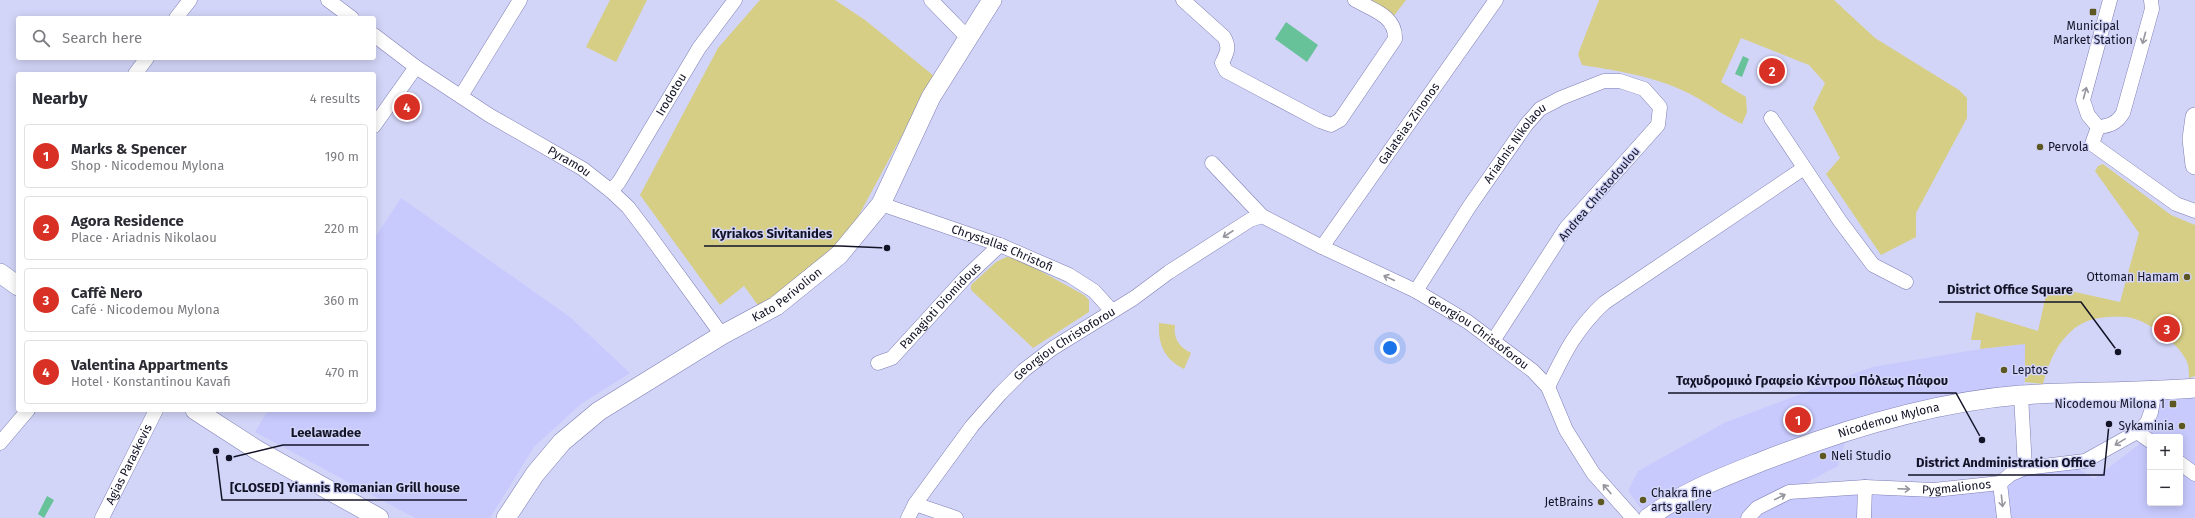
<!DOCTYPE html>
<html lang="en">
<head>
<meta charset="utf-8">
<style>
  :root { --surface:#fff; --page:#f7f7f7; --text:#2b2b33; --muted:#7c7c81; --line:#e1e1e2; --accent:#d93025 }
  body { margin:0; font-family:"Fira Sans",sans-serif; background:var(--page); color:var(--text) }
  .controls { position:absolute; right:12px; bottom:12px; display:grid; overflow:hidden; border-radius:4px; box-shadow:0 2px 10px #0003 }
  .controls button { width:36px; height:36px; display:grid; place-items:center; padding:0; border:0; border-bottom:1px solid var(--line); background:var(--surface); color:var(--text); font:20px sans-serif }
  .you { position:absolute; left:1390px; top:348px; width:14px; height:14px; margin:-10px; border:3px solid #fff; border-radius:50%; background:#1a73e8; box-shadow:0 0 0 6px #1a73e833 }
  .badge { display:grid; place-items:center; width:26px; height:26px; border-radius:50%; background:var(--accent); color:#fff; font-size:13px; font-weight:700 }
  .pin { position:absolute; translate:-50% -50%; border:2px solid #fff; box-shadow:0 1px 4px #0006 }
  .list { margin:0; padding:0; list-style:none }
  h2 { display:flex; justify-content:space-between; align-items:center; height:52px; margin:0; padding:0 16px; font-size:17px }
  h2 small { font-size:13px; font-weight:400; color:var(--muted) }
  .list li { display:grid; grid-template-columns:26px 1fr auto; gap:12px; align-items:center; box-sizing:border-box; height:64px; margin:0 8px 8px; padding:0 8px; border:1px solid var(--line); border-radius:4px }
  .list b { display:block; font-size:15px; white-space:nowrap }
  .list p { margin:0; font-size:13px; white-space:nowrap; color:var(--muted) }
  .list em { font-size:13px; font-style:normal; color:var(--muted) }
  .icon { flex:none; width:22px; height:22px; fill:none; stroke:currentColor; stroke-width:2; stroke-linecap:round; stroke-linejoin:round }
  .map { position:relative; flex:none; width:2195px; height:518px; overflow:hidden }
  .search { position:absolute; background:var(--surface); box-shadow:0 2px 10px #0003; left:16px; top:16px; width:360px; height:44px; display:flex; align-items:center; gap:10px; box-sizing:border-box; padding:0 14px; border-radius:4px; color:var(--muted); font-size:15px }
  .panel { position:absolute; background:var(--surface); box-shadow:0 2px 10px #0003; left:16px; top:72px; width:360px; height:340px; border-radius:4px }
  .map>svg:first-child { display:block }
  .built { fill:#c8cafe; fill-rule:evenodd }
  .green { fill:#d6ce85 }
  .water { fill:#67c199 }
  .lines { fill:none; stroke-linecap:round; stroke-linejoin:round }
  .street-casing { stroke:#7d7eb3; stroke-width:15 }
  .secondary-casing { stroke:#7d7eb3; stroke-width:20 }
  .street { stroke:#fff; stroke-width:14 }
  .secondary { stroke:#fff; stroke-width:19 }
  .oneway { stroke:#95959e }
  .poi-dot { fill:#5d5723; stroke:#d3d5f8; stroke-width:1.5 }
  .labels { text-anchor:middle; stroke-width:3; stroke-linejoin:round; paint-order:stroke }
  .poi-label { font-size:12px; fill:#131327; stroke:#d3d5f8; text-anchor:start }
  .street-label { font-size:12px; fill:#131327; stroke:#d3d5f8 }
  .leader { fill:none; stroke:#131327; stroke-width:1.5 }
  .callout-dot { fill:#131327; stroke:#d3d5f8; stroke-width:1.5 }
  .callout-label { font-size:13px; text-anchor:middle; font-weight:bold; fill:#131327; stroke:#d3d5f8; stroke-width:3; stroke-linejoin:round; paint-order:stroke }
</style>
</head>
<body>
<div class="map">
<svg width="2195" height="518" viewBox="0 0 2195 518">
  <rect width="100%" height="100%" fill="#d3d5f8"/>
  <g class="built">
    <polygon points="401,198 570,317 630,373 581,404 534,447 490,518 415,518 255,432 268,410 374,410 374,239"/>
    <path d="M 2025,344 L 2025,382 L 2014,405 L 1955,411 L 1847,436 L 1838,466 L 1790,491 L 1896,488 L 2078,468 L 2094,479 L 2142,442 L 2164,398 L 2195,393 L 2195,518 L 1648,518 L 1628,491 L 1638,471 L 1726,422 L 1872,367 L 1980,349 ZM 2150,437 L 2180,437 L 2180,503 L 2150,503 Z"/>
  </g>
  <g class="green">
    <polygon points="610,0 647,0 616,62 586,47"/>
    <polygon points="760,0 835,0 865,20 934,76 852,228 824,260 760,308 744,286 720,305 640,195 718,48"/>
    <polygon points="1366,0 1406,0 1393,17"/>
    <path d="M 1599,0 L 1834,0 L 1875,38 L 1959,90 L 1967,98 L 1967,118 L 1916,213 L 1916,237 L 1881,255 L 1826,174 L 1840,158 L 1813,108 L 1825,83 L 1809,65 L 1741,38 L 1721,82 L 1746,97 L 1747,112 L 1742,124 C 1724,116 1709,104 1692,95 C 1658,77 1620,71 1582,65 L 1578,54 Z"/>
    <path d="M 2103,164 L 2171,215 L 2195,225 L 2195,376 L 2189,378 C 2189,371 2189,364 2185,358 C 2177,342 2144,318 2126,317 C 2113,316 2093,317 2081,324 C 2059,337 2049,361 2043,384 L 2025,382 L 2025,344 L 1980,349 L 1981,340 L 1971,340 L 1976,312 L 2038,331 L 2048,286 L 2120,302 L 2139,233 L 2095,171 L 2098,166 Z"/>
    <polygon points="1006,257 1017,258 1084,295 1089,300 1089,312 1033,348 971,290 971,285 996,262"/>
    <path d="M 1159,323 L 1175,325 C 1173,338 1179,347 1191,353 L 1184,369 C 1164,359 1158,344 1159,323 Z"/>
  </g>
  <g class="water">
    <polygon points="1286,22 1318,45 1307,62 1275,39"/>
    <polygon points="1743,56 1749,59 1742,77 1735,74"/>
    <polygon points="47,496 54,500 44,518 38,514"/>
  </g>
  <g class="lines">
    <g class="street-casing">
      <g id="street">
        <polyline points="328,0 352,18"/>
        <polyline points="931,0 967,37"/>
        <path d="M 1183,0 L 1224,37 C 1230,47 1227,53 1222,63 L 1226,71 L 1320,121 L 1331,125 L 1340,120 L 1395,39 C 1396,16 1373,10 1355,0"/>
        <polyline points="176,18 190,0"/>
        <path id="s1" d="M 374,35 L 416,67 L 489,115 L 583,169 L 611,191 L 628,207 L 647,232 L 722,335"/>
        <polyline points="135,74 147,58"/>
        <polyline points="461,96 520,0"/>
        <polyline points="1771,118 1840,221 1873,265 1906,282"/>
        <polyline points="374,126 416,67"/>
        <path d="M 2098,127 C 2110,126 2117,123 2123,113 L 2152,9 L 2151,0"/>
        <polyline points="2098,127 2092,144 2176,204 2195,211"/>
        <polyline points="2098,127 2088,115 2083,100 2110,0"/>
        <path id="s2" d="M 1212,163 L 1262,216 L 1322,247 L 1416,291 L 1468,322 L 1533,371 L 1548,387 L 1566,430 L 1593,473 L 1633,518"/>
        <path id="s3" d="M 611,191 L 619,182 L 699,48 L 735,0"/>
        <path id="s4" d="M 881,204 L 1000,245 L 1069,275 L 1094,291 L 1112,311"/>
        <path id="s5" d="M 1322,247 L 1496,0"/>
        <path id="s6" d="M 1416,291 L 1469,207 L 1526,125 L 1540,109 L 1561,98 L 1604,81 L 1620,81 L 1644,89 L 1660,107 L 1658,125 L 1566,228 L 1493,341"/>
        <path id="s7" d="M 878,363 L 892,358 L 965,278 L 1000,245"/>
        <path d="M 1548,387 C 1564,354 1576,329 1604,303 L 1804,168"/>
        <polyline points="2021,395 2025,468"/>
        <polyline points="2137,432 2150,441"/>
        <polyline points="0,443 28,410"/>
        <polyline points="2180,463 2195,474"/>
        <polyline points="2000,483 2004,518"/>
        <polyline points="915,504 956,518"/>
        <path id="s8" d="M 102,518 L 156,410"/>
        <path id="s9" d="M 908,518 L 915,504 L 972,426 L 1000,394 L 1024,370 L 1053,348 L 1134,298 L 1169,272 L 1250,220 L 1262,216"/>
        <path id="s10" d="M 1748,518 L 1757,508 L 1789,492 L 1865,487 L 1934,490 L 2000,483 L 2011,474 L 2025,468 L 2085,461 L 2137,432 L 2147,423 L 2151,412 L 2155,390"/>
        <polyline points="1864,518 1865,487"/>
      </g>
    </g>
    <g class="secondary-casing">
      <g id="secondary">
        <polyline points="2195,117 2192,139 2195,165"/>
        <polyline points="0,273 18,286"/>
        <polyline points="195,410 257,450 379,518"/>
        <path id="s11" d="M 506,518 L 535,474 L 562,442 L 599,411 L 722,335 L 776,306 L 839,255 L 881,204 L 931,97 L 992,0"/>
        <path id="s12" d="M 1648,518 C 1683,492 1723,477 1763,461 C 1845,429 1933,402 2020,395 C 2078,391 2137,393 2195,388"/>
      </g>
    </g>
    <use href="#street" class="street"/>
    <use href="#secondary" class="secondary"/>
  </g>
  <defs><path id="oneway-shaft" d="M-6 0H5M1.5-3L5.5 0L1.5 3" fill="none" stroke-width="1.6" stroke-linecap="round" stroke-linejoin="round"/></defs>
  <g class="oneway">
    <use href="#oneway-shaft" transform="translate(2144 38) rotate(105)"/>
    <use href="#oneway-shaft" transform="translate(2085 93) rotate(-75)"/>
    <use href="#oneway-shaft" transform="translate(1228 234) rotate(147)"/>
    <use href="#oneway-shaft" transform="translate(1389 278) rotate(-155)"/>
    <use href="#oneway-shaft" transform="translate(2120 442) rotate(149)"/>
    <use href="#oneway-shaft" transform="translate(1607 489) rotate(-131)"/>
    <use href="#oneway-shaft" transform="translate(1904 489) rotate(2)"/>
    <use href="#oneway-shaft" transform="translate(1780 497) rotate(-26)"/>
    <use href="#oneway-shaft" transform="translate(2002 501) rotate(84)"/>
  </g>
  <g class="poi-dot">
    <rect x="2089" y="8" width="8" height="8" rx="2"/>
    <circle cx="2040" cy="147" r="4"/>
    <circle cx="2187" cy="277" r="4"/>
    <circle cx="2004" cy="370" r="4"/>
    <rect x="2169" y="400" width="8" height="8" rx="2"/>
    <circle cx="2182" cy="426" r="4"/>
    <circle cx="1823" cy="456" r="4"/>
    <circle cx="1643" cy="500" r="4"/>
    <circle cx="1601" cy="502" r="4"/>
  </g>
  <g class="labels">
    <g class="poi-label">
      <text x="2093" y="30" text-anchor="middle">Municipal<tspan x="2093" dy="14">Market Station</tspan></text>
      <text x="2048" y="151">Pervola</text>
      <text x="2179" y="281" text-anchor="end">Ottoman Hamam</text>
      <text x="2012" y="374">Leptos</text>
      <text x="2165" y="408" text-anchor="end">Nicodemou Milona 1</text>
      <text x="2174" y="430" text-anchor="end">Sykaminia</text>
      <text x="1831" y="460">Neli Studio</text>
      <text x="1651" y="497">Chakra fine<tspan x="1651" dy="14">arts gallery</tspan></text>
      <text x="1593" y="506" text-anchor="end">JetBrains</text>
    </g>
    <g class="street-label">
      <text dy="4" stroke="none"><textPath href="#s3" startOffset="114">Irodotou</textPath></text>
      <text dy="4" stroke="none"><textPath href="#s5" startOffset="151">Galateias Zinonos</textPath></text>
      <text dy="4" stroke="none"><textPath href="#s6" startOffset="178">Ariadnis Nikolaou</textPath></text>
      <text dy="4" stroke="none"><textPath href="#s1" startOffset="233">Pyramou</textPath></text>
      <text transform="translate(1599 194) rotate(-50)" y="4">Andrea Christodoulou</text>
      <text dy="4" stroke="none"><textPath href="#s4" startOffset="129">Chrystallas Christofi</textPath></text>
      <text dy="4" stroke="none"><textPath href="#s11" startOffset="364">Kato Perivolion</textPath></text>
      <text dy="4" stroke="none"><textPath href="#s7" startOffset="86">Panagioti Diomidous</textPath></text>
      <text dy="4" stroke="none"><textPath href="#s2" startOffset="319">Georgiou Christoforou</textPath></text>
      <text dy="4" stroke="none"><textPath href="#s9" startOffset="237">Georgiou Christoforou</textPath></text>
      <text dy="4" stroke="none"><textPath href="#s12" startOffset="261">Nicodemou Mylona</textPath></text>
      <text dy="4" stroke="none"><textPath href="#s8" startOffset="60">Agias Paraskevis</textPath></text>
      <text dy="4" stroke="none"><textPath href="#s10" startOffset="217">Pygmalionos</textPath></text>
    </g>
  </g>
  <path class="leader" d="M887 248L840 246H704M2118 352L2081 302H1939M1982 440L1956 393H1668M229 458L283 445H369M2109 424L2104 475H1908M216 451L222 500H467"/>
  <g class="callout-dot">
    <circle cx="887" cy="248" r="4"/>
    <circle cx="2118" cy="352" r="4"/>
    <circle cx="1982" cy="440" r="4"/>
    <circle cx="229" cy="458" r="4"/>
    <circle cx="2109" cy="424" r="4"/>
    <circle cx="216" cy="451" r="4"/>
  </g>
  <g class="callout-label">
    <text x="772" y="238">Kyriakos Sivitanides</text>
    <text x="2010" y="294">District Office Square</text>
    <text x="1812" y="385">Ταχυδρομικό Γραφείο Κέντρου Πόλεως Πάφου</text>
    <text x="326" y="437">Leelawadee</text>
    <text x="2006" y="467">District Andministration Office</text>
    <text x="345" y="492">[CLOSED] Yiannis Romanian Grill house</text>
  </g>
</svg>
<div class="controls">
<button>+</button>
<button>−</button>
</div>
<div class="you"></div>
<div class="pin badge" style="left:1798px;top:420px">1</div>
<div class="pin badge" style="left:1772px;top:71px">2</div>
<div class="pin badge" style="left:2167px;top:329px">3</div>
<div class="pin badge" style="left:407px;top:107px">4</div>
<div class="search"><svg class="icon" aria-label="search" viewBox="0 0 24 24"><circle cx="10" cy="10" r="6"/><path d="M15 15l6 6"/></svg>Search here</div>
<section class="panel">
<h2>Nearby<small>4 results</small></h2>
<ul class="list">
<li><span class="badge">1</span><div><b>Marks &amp; Spencer</b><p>Shop · Nicodemou Mylona</p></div><em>190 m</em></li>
<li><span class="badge">2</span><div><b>Agora Residence</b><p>Place · Ariadnis Nikolaou</p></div><em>220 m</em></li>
<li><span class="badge">3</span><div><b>Caffè Nero</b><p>Café · Nicodemou Mylona</p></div><em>360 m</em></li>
<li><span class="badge">4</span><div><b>Valentina Appartments</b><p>Hotel · Konstantinou Kavafi</p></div><em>470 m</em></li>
</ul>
</section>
</div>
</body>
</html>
